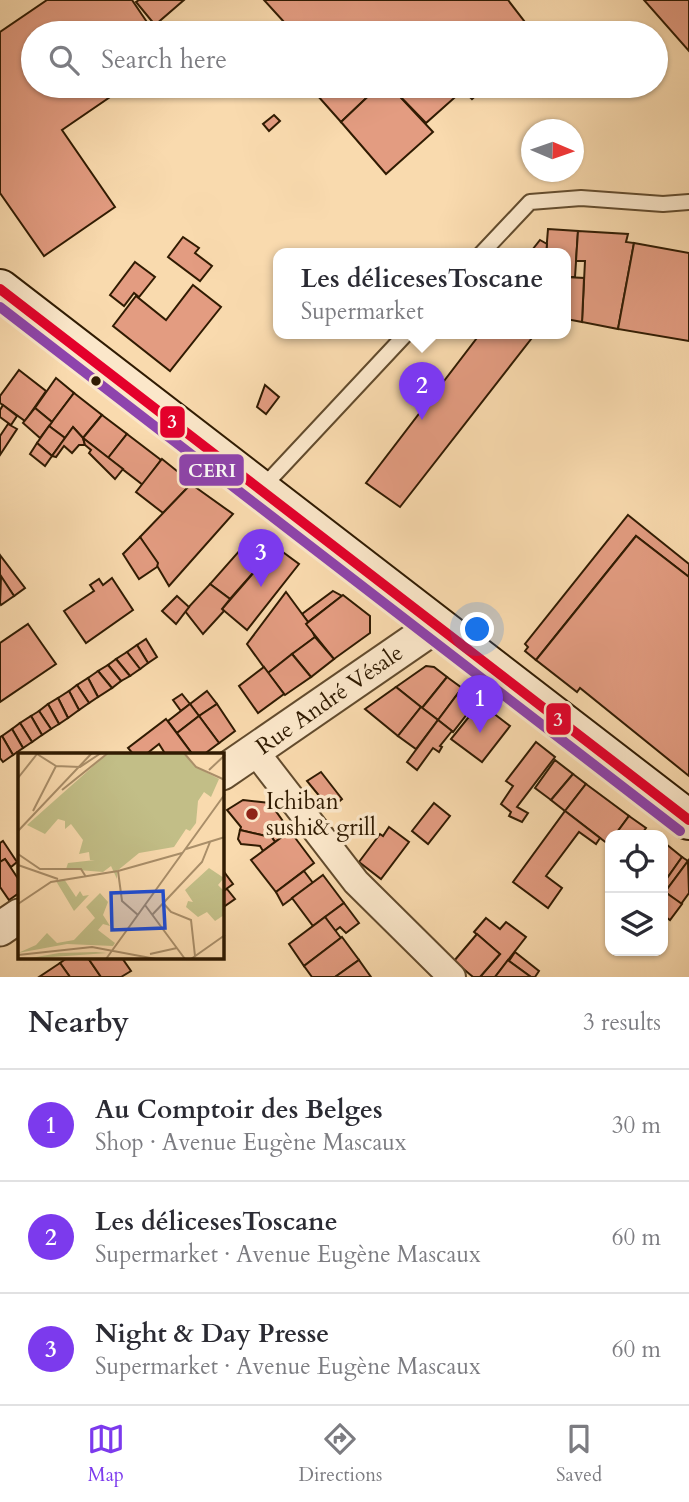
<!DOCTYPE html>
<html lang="en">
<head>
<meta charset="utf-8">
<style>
  :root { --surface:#fff; --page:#f2f2f3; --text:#2b2b33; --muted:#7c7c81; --line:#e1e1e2; --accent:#7c3aed }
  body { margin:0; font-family:Cardo,serif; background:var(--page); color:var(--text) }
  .controls { position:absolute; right:21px; bottom:21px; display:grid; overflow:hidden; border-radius:14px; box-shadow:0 2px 5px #0004 }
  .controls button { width:63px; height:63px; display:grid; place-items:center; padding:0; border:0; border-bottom:2px solid var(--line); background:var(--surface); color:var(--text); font:35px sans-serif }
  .compass { position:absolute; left:521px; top:119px; width:63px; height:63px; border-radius:50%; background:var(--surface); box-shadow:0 2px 5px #0004; rotate:92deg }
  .you { position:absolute; left:478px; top:630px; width:24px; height:24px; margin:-18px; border:5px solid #fff; border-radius:50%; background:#1a73e8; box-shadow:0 0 0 10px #1a73e833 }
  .badge { display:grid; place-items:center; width:46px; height:46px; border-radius:50%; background:var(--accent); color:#fff; font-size:23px; font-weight:700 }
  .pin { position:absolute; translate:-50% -58px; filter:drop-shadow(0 2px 4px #0008) }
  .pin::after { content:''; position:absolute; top:37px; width:24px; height:21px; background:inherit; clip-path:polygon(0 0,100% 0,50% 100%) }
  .popup { position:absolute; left:273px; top:248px; width:298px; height:91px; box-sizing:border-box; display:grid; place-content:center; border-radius:14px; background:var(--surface); filter:drop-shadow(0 2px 5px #0005); font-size:23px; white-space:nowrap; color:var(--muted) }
  .popup b { font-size:26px; color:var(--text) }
  .popup::after { content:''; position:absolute; left:50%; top:100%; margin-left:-14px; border:14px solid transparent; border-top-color:var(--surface) }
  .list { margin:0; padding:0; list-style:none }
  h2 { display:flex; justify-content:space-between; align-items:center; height:91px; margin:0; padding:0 28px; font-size:30px }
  h2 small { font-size:23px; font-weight:400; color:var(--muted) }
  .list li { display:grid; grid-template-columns:46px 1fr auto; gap:21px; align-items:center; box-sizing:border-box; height:112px; padding:0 28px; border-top:2px solid var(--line) }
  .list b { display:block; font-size:26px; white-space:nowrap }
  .list p { margin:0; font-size:23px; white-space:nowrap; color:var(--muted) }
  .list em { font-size:23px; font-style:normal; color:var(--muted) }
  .icon { flex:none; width:38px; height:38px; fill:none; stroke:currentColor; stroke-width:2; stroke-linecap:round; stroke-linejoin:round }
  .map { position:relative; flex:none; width:689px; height:977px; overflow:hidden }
  .search { position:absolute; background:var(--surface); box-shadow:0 2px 5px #0004; left:21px; right:21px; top:21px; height:77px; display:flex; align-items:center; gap:18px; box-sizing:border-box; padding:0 24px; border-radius:38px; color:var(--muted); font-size:26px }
  .sheet { height:427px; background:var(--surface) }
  nav { display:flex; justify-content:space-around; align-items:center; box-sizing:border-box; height:98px; border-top:2px solid var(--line); background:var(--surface); font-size:19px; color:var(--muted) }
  nav a { display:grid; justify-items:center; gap:4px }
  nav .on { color:var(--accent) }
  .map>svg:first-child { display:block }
  .building { fill:#e39c81; stroke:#301b02; stroke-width:2 }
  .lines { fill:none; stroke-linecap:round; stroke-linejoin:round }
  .service-casing { stroke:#624b2d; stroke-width:18 }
  .minor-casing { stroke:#624b2d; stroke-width:30 }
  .tertiary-casing { stroke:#624b2d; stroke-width:37 }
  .secondary-casing { stroke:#301b02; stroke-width:42 }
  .service { stroke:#fbe7ca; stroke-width:14 }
  .minor { stroke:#fbe7ca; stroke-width:26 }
  .tertiary { stroke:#fbe7ca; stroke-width:33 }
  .secondary { stroke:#fbe7ca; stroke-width:38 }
  .bus-1-casing { stroke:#fbe7ca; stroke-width:16 }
  .bus-2-casing { stroke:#fbe7ca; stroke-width:16 }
  .bus-1 { stroke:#e4002b; stroke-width:10 }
  .bus-2 { stroke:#8e44ad; stroke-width:10 }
  .bus-dot { fill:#301b02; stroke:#fbe7ca; stroke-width:2.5 }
  .poi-dot { fill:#8f2418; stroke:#fbe7ca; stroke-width:2.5 }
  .labels { text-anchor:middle; stroke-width:7; stroke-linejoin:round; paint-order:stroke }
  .street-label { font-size:23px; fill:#301b02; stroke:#fbe7ca }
  .poi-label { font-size:23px; fill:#301b02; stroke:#fbe7ca; text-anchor:start }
  .inset-road { fill:none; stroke:#a98e69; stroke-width:2 }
  .view { fill:#1d4ed8; fill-opacity:0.15; stroke:#1d4ed8; stroke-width:3.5 }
  .inset-edge { fill:none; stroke:#301b02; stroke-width:3.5 }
  .line-badge { stroke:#fbe7ca; stroke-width:2.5 }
  .badge-label { font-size:19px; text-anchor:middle; font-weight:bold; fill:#fff }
</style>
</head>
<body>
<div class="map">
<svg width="689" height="977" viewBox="0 0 689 977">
  <rect width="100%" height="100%" fill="#f9daae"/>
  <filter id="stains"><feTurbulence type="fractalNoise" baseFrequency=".00286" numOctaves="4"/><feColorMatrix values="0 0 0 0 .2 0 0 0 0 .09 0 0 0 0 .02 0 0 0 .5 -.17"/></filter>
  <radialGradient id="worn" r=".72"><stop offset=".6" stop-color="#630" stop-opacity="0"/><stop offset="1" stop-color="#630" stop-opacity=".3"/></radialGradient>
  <g class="building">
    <polygon points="47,0 132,0 153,31 149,33 33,33 33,86 107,86 113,95 62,130 115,207 44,256 0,193 0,32"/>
    <polygon points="139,0 184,0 155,25 136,2"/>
    <polygon points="264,0 508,0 531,30 528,33 294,33"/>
    <polygon points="644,0 689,0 689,51"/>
    <polygon points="309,86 379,86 341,122"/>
    <polygon points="379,86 390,86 433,132 386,174 341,122"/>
    <polygon points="390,86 486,86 472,99 463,90 426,123"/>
    <polygon points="274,115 280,121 269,131 263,124"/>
    <polygon points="548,229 578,231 575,277 566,277 566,254 546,254"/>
    <polygon points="578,231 628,234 626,242 634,243 618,329 582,322 585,261 576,261"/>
    <polygon points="183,237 199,248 195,253 212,266 200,281 168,257"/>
    <polygon points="540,240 547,244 546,254 529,254"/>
    <polygon points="634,243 689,253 689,341 618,329"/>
    <polygon points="135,262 155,277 139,297 134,293 124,306 110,295"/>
    <polygon points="566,277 584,278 582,322 566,319"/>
    <polygon points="193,285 221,307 170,371 113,326 136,296 166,320"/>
    <polygon points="480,334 535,334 400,507 366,483"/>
    <polygon points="19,370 46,391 25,421 0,403 0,396"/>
    <polygon points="56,378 74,393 52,422 35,408"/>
    <polygon points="265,385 279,397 266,414 257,407"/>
    <polygon points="74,393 102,415 83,438 73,427 65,438 49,426"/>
    <polygon points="3,405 17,416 11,425 0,417 0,410"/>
    <polygon points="35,408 52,422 40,438 23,423"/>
    <polygon points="102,415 127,434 108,458 83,438"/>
    <polygon points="8,424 17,429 0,455 0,436"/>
    <polygon points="49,426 65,438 52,456 37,443"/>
    <polygon points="73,427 83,438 85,445 79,445 72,453 64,446 56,457 52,456"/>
    <polygon points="127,434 161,460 143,485 108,458"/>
    <polygon points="83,438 123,469 115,479 89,453 91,450 85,445"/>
    <polygon points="37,443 52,456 45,466 30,454"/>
    <polygon points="162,459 192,483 163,513 136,492"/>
    <polygon points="191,484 233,514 169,586 140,537"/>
    <polygon points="628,515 689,564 689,577 636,536 536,660 525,651 528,647 525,644"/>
    <polygon points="256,532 276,547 230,599 210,584"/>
    <polygon points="636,536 689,577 689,776 580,688 577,692 536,660"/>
    <polygon points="140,537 158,563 157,567 139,579 123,554"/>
    <polygon points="276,547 299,564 247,630 222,609"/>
    <polygon points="0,555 25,588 14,596 0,576"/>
    <polygon points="1,576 14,596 1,605 0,603"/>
    <polygon points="112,578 133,610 86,643 64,611 94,591 90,585 99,579 103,585"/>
    <polygon points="210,584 230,599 222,609 224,611 203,634 185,611"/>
    <polygon points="333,591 342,596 308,622 302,614"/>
    <polygon points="286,592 308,622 315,637 268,673 247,644"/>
    <polygon points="343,595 370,616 370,633 334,659 306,624"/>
    <polygon points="177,596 189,607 176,624 162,611"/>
    <polygon points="28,624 56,664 0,702 0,643"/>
    <polygon points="315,637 334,659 311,677 292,654"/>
    <polygon points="146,639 157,657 148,663 137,645"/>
    <polygon points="137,645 148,663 140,669 127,652"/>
    <polygon points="127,652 140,669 130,676 116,659"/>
    <polygon points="292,654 311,677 285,695 268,673"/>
    <polygon points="116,659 130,676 121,681 108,665"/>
    <polygon points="108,665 121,681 112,688 98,671"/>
    <polygon points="426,666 434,667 447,677 422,708 396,687"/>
    <polygon points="264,667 284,694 258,713 239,686"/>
    <polygon points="98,671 112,688 98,697 88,678"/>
    <polygon points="447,677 462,688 438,720 422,708"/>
    <polygon points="88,678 98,697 89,703 77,685"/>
    <polygon points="77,685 89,703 79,710 69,691"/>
    <polygon points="396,687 421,707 398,736 365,709"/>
    <polygon points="462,688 478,700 453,732 438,720"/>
    <polygon points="69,691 79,710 68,718 58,698"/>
    <polygon points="207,691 217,704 199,716 190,704"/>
    <polygon points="182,694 190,704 181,711 173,700"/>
    <polygon points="58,698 68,718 59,724 48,704"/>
    <polygon points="480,703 510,726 482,762 451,739"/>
    <polygon points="48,704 59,724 51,729 39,711"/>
    <polygon points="190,704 199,716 177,733 168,721"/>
    <polygon points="217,704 235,731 219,743 199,716"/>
    <polygon points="421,707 438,720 416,749 398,736"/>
    <polygon points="39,711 51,729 42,735 31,716"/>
    <polygon points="31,716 42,735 32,742 20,723"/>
    <polygon points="199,716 219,743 203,755 193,755 177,733"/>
    <polygon points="166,719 193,755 166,755 159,744 145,755 134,755 128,748"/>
    <polygon points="438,720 452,731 440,746 442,747 439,752 433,748 417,770 407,762"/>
    <polygon points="20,723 32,742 23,748 12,729"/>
    <polygon points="12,729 23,748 13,755 2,736"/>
    <polygon points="2,736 13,755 3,762 0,758 0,737"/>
    <polygon points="536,742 555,757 517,807 528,813 522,822 509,816 511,812 501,804 513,786 506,781"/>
    <polygon points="555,760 573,774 551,800 535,788"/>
    <polygon points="321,772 342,799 330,809 307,781"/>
    <polygon points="573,774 586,784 565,811 551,800"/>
    <polygon points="586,784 629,816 615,835 610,835 608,844 565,811"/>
    <polygon points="243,800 270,803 290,831 275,842 267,830 266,836 240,830 241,827 227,810"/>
    <polygon points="434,803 450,816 428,844 412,831"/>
    <polygon points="565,811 600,838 596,844 579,832 546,876 562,888 548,908 513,882"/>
    <polygon points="629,816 646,828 641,835 615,835"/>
    <polygon points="389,827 409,842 381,879 359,862 380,834 383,836"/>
    <polygon points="240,830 266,836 267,830 275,842 263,851 260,846 241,844 238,839"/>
    <polygon points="290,831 314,863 276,892 251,860"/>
    <polygon points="3,841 17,862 11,867 5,859 0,862 0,843"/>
    <polygon points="666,844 682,857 663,884 663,849"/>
    <polygon points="682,857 688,861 665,892 663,890 663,884"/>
    <polygon points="5,859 19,880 19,893 9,900 0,887 0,862"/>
    <polygon points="688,861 689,893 681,904 665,892"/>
    <polygon points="222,869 233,884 222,892"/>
    <polygon points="304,871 313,883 283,905 276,892"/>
    <polygon points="323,875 344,903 313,926 292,898"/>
    <polygon points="227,889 235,899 222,908 222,892"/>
    <polygon points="665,892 682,904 670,920 663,915 663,896"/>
    <polygon points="344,903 359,923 346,933 340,927 335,931 325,917"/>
    <polygon points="325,917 341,938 304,966 289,944"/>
    <polygon points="486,918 500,929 506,922 526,937 495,977 480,977 500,954 474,932"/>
    <polygon points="477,934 500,954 480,977 473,977 454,961"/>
    <polygon points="342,937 359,960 335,977 312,977 304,966"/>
    <polygon points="515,952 539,971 535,977 531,977 509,961"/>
    <polygon points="67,958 88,958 101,977 70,977 60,963"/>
    <polygon points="88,958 122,958 131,971 121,977 101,977"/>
    <polygon points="359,960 371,977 335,977"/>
    <polygon points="508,960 509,961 531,977 495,977"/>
    <polygon points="60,963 70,977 39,977"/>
  </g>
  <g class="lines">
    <g class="service-casing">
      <g id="service">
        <polyline points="481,254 530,202 581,198 663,204 689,202"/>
        <polyline points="261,489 406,334"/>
      </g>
    </g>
    <g class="minor-casing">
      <polyline id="minor" points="254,750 356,882 452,977"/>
    </g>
    <g class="tertiary-casing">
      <g id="tertiary">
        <polyline points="222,773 437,625"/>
        <polyline points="0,929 19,916"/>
      </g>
    </g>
    <g class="secondary-casing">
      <polyline id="secondary" points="0,289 689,820"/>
    </g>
    <use href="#service" class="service"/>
    <use href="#minor" class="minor"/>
    <use href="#tertiary" class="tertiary"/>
    <use href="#secondary" class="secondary"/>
    <g class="bus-1-casing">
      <polyline id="bus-1" points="0,289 689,820"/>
    </g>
    <g class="bus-2-casing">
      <polyline id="bus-2" points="0,307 680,831"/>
    </g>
    <use href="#bus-1" class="bus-1"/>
    <use href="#bus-2" class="bus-2"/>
  </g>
  <circle class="bus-dot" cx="96" cy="381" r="6"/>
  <circle class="poi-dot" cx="252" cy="814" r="7"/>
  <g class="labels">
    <g class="street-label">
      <text transform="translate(329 699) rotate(-35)" y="8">Rue André Vésale</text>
    </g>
    <g class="poi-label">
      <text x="266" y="809">Ichiban<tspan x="266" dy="26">sushi&amp; grill</tspan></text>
    </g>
  </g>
  <g transform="translate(18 753)">
    <rect width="206" height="206" fill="#f9daae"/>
    <path d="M 90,0 L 166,0 L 178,14 L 201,26 L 193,44 L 186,39 L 180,48 L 178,70 L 172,78 L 168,76 L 156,94 L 121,100 L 99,118 L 99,126 L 93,113 L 85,119 L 48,116 L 50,110 L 77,107 L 72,107 L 71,99 L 61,101 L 65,87 L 53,71 L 47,76 L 47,68 L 40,66 L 27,81 L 9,72 ZM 191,115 L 206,125 L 200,132 L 206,138 L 206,162 L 197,168 L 189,159 L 180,164 L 168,154 L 170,148 L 175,149 L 167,137 ZM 46,126 L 58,144 L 62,138 L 65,143 L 71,142 L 56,158 L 38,128 ZM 82,140 L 90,149 L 85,162 L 92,173 L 85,171 L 80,177 L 97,190 L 95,193 L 49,191 L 0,200 L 18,192 L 29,180 L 39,190 L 56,187 L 77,165 L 68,154 ZM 41,200 L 78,199 L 89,200 L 7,206 Z" fill="#c2be87"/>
    <path class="inset-road" d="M 166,0 L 178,14 L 207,27M 19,1 L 38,13M 191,17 L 207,2M 0,25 L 19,1M 44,37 L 90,0M 15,58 L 38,13 L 62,14 L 83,0M 0,78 L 74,0M 168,96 L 207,84M 0,101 L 22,116 L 63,116 L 68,124M 0,112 L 40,126M 100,118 L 104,148 L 120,162M 0,151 L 33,129 L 100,118 L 164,100M 146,151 L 153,159 L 173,167 L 177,203M 127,152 L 167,206M 134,162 L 184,109 L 192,89M 132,201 L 159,195M 0,202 L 74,194 L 138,206M 88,206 L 207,41M 173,206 L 207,182"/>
    <path class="view" d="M 145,138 L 147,175 L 94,177 L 93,140 Z"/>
    <rect width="206" height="206" class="inset-edge"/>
  </g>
  <g class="line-badge">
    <rect x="159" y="405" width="27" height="34" rx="7" fill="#e4002b"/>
    <rect x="178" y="453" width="67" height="34" rx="7" fill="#8e44ad"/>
    <rect x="545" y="702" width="27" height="34" rx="7" fill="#e4002b"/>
  </g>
  <g class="badge-label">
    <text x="172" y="428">3</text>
    <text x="212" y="477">CERI</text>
    <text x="558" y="726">3</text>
  </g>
  <rect width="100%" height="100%" filter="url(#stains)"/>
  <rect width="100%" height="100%" fill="url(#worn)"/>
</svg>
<div class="controls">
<button><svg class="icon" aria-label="locate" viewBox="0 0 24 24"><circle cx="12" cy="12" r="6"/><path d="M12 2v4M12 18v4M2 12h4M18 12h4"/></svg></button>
<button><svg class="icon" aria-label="layers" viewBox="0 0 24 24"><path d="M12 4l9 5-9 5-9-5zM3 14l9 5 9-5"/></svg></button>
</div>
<svg class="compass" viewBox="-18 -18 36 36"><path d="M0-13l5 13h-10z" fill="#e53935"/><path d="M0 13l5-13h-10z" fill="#7c7c81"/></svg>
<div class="you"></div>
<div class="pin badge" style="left:480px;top:733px">1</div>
<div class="pin badge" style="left:422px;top:420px">2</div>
<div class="popup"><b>Les délicesesToscane</b>Supermarket</div>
<div class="pin badge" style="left:261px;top:587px">3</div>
<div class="search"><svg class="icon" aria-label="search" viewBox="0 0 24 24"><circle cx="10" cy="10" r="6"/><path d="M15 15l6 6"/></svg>Search here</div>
</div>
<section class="sheet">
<h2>Nearby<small>3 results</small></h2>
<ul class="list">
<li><span class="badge">1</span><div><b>Au Comptoir des Belges</b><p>Shop · Avenue Eugène Mascaux</p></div><em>30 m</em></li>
<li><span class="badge">2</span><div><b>Les délicesesToscane</b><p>Supermarket · Avenue Eugène Mascaux</p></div><em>60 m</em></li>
<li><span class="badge">3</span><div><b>Night &amp; Day Presse</b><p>Supermarket · Avenue Eugène Mascaux</p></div><em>60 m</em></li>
</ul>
</section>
<nav>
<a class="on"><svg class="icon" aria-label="map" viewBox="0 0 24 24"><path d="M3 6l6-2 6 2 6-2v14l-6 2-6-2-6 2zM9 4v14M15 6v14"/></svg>Map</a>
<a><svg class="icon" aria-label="directions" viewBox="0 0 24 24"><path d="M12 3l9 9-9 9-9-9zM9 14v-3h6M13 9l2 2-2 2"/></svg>Directions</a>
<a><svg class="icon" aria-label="saved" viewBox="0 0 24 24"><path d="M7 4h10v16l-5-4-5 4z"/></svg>Saved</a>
</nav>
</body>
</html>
